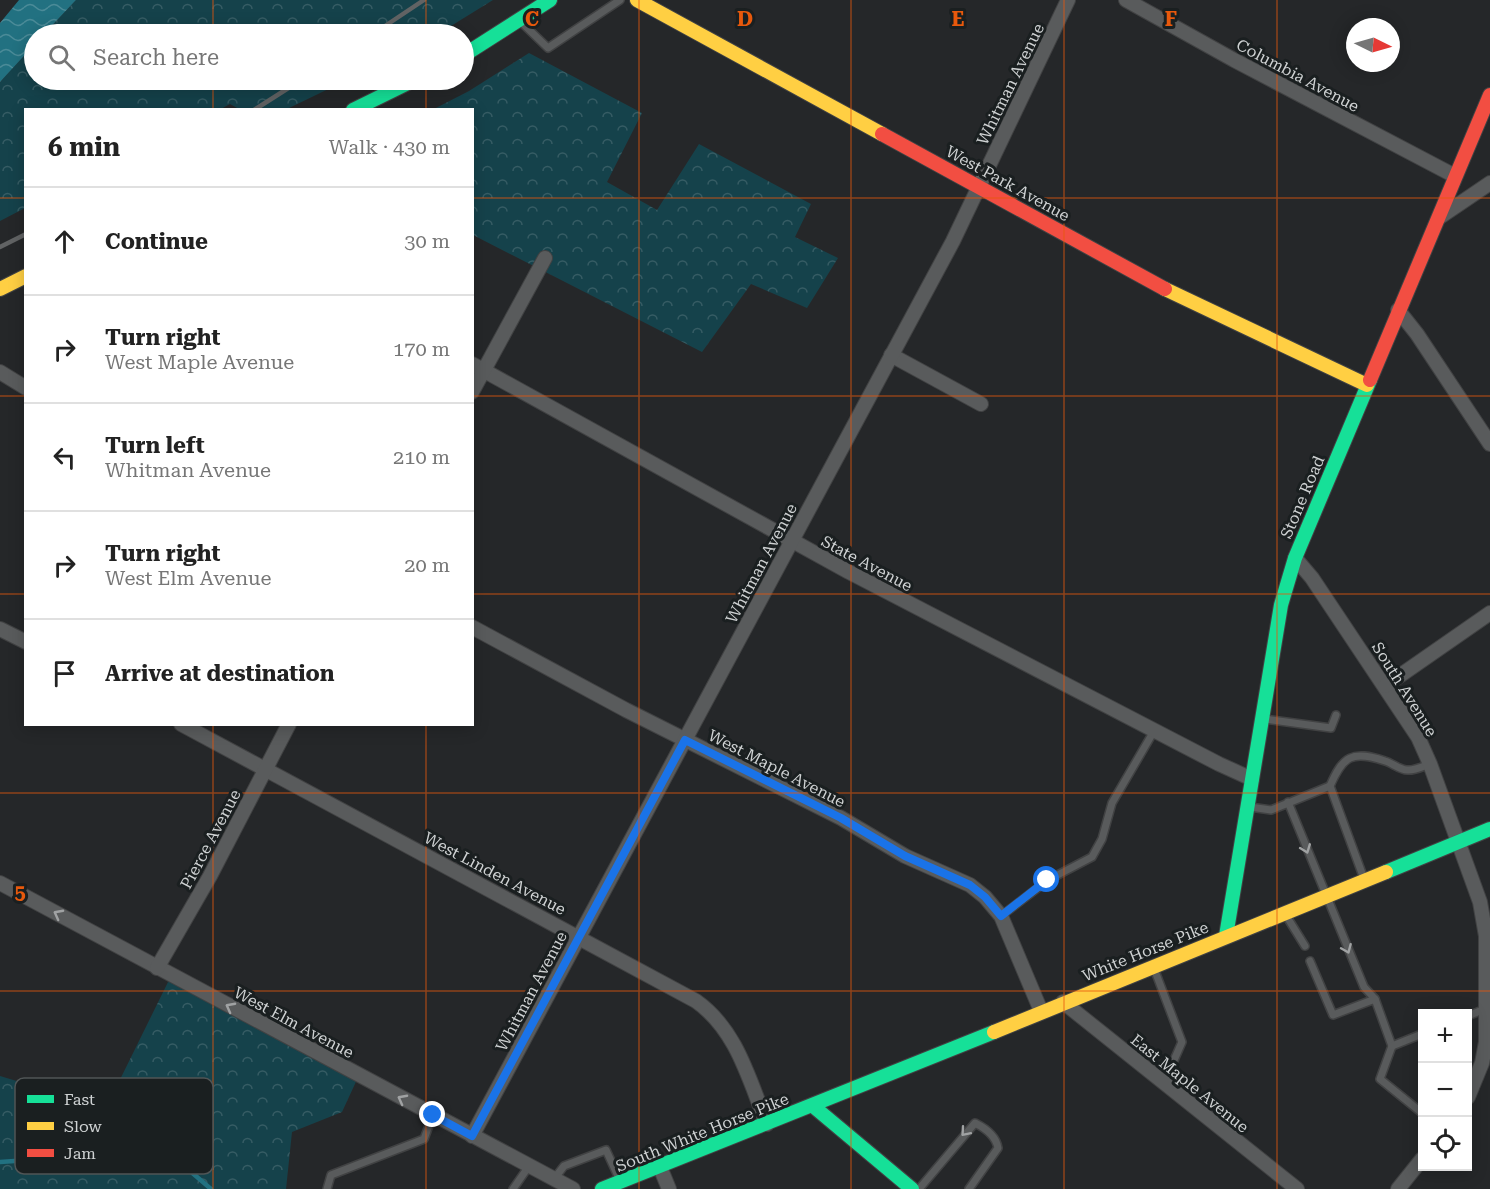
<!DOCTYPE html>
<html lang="en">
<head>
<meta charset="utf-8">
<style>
  :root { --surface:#fff; --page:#f6f6f6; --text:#222; --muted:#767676; --line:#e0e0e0 }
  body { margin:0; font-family:"Roboto Serif",serif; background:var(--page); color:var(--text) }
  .controls { position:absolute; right:18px; bottom:18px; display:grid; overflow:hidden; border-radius:0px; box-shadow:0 3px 15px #0003 }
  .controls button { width:54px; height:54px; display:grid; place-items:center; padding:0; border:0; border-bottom:2px solid var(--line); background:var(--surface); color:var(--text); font:30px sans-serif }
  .compass { position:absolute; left:1346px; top:18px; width:54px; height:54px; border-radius:50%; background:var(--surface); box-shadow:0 3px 15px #0003; rotate:95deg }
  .stop { position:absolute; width:18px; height:18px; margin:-14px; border:4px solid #1a73e8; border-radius:50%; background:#fff }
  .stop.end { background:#1a73e8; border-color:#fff; box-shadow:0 2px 6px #0008 }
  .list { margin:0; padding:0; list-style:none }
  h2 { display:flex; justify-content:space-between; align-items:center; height:78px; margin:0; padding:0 24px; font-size:26px }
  h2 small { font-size:20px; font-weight:400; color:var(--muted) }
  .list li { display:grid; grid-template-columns:39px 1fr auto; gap:18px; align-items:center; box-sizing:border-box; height:108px; padding:0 24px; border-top:2px solid var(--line) }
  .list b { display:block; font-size:22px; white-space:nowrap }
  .list p { margin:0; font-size:20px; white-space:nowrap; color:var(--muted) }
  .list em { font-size:20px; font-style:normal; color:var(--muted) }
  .icon { flex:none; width:33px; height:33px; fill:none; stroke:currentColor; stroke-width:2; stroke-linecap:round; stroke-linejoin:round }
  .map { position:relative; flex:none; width:1490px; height:1189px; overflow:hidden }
  .search { position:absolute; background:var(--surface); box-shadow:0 3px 15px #0003; left:24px; top:24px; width:450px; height:66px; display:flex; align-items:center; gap:15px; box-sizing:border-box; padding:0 21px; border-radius:33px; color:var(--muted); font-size:22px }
  .panel { position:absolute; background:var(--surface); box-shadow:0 3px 15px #0003; left:24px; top:108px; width:450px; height:618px; border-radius:0px }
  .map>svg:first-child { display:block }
  .forest { fill:url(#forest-crowns) }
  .water { fill:url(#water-waves) }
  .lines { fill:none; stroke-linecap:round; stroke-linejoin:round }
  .stream { stroke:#227181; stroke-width:4.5 }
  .lane-casing { stroke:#414243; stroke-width:10 }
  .street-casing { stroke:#414243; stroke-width:16 }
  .fast-casing { stroke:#414243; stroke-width:16 }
  .slow-casing { stroke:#414243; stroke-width:16 }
  .jam-casing { stroke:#414243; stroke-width:16 }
  .lane { stroke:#595b5c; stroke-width:7 }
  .street { stroke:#595b5c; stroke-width:14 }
  .fast { stroke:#16e098; stroke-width:14 }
  .slow { stroke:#ffcf43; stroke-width:14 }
  .jam { stroke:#f24e42; stroke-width:14 }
  .rail { stroke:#616364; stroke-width:4.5 }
  .oneway { stroke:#a0a2a3 }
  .route { stroke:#1a73e8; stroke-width:8 }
  .grid { fill:none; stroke:#e8590c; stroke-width:1.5; stroke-opacity:0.55 }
  .labels { text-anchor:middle; stroke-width:6; stroke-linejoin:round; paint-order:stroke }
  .street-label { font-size:16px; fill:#cfd2d3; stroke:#1a1f20 }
  .key { fill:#1a1f20; stroke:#505556; stroke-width:1.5 }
  .key-label { font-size:16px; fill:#cfd2d3 }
  .grid-label { font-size:20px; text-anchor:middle; font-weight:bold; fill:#e8590c; stroke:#1a1f20; stroke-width:6; stroke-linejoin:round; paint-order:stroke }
</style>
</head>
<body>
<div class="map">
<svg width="1490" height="1189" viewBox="0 0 1490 1189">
  <defs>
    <pattern id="forest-crowns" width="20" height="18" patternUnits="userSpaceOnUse" patternTransform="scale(1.5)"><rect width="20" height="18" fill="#15424b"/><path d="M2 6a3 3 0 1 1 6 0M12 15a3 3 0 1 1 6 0" fill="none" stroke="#365c64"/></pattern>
    <pattern id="water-waves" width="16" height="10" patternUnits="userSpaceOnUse" patternTransform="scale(1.5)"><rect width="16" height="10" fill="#227181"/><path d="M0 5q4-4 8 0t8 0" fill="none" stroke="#4b8b98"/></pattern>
  </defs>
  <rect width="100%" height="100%" fill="#252729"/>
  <g class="forest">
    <polygon points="76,0 493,0 438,34 44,34"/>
    <polygon points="34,45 34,80 347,80 287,109 239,109 230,104 219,110 26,110 25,208 0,221 0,82"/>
    <polygon points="529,53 642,113 607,182 657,210 699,144 811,204 795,237 838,258 807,308 751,284 702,352 473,235 472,110 432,110 469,91"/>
    <polygon points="171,976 360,1073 342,1112 292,1132 286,1189 0,1189 0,1076 106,1108"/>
  </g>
  <polygon class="water" points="19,0 76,0 44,34 34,34 34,45 0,82 0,23"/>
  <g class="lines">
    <polyline class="stream" points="0,1162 29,1160 71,1138 102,1143 126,1140 183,1165 211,1189"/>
    <g class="lane-casing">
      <g id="lane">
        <polyline points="521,22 548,48 620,0"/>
        <polyline points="1265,719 1331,728 1336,715"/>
        <polyline points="1288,802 1364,987 1375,999"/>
        <polyline points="1250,807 1271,810 1330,786"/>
        <path d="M 1363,876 L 1330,786 C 1343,756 1352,750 1385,761 C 1392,763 1400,770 1407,770 C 1414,771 1424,766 1430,764"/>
        <polyline points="1001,916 1048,880 1092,857 1102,839 1112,803 1154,731"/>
        <polyline points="1287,917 1305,946"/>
        <polyline points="1310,961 1333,1015 1375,999 1392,1046 1380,1079 1422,1113"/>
        <polyline points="1155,971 1182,1042 1164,1083"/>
        <polyline points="1468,1016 1487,1008"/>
        <polyline points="1392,1046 1422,1034"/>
        <polyline points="554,1179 564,1166 606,1150 618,1176"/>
        <polyline points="327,1189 331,1175 424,1139 433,1115"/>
        <polyline points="513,1189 529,1166"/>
        <path d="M 919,1189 L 975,1123 C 985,1128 996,1136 998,1148 L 969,1189"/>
      </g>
    </g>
    <g class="street-casing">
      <g id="street">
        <polyline points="1126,0 1234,60 1455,176"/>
        <polyline points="1440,217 1490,183"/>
        <polyline points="1398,310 1417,334 1490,444"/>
        <polyline points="891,355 981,404"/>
        <polyline points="472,364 849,572 1219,764 1252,779"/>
        <polyline points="0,372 26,388"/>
        <polyline points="472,392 545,258"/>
        <polyline points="1295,558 1312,578 1418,737 1430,764 1480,902 1486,936 1486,1042 1482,1063 1468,1097"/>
        <polyline points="472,627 626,710 841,818 905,856 970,885 985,897 1001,916 1041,1011"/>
        <polyline points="0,629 26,642"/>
        <polyline points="1385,686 1490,613"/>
        <path d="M 181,724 L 696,1001 C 737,1030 749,1080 767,1124"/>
        <polyline points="0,883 573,1189"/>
        <polyline points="157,968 210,876 289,724"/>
        <polyline points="1063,1002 1297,1189"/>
        <polyline points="472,1136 953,241 1068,0"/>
        <polyline points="660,1167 669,1189"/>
        <polyline points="1398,1189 1422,1159"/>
      </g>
    </g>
    <g class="fast-casing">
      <g id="fast">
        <polyline points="464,55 550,0"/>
        <polyline points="353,110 414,80"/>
        <polyline points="1386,872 1490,829"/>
        <polyline points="1226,936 1281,605 1295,558 1370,380"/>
        <polyline points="813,1106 912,1189"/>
        <polyline points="602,1189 994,1032"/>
      </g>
    </g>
    <g class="slow-casing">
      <g id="slow">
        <polyline points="637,0 882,134"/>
        <polyline points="0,289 26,276"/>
        <polyline points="1165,289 1367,385"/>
        <polyline points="994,1032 1386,872"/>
      </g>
    </g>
    <g class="jam-casing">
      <g id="jam">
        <polyline points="882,134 1165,289"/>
        <polyline points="1370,380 1490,95"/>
      </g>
    </g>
    <use href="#lane" class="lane"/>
    <use href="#street" class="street"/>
    <use href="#fast" class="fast"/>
    <use href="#slow" class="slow"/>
    <use href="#jam" class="jam"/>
    <g class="rail">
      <polyline points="373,34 424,0"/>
      <polyline points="254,110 301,80"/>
      <polyline points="0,247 26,234"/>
    </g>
  </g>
  <defs><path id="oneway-chevron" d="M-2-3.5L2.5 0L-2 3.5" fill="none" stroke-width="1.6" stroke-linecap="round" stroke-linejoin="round" transform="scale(1.5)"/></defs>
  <g class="oneway">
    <use href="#oneway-chevron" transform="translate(1306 849) rotate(69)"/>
    <use href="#oneway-chevron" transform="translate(58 914) rotate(-152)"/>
    <use href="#oneway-chevron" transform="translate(1347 949) rotate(67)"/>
    <use href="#oneway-chevron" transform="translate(230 1007) rotate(-152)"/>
    <use href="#oneway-chevron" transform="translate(402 1099) rotate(-152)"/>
    <use href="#oneway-chevron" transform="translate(965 1132) rotate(131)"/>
  </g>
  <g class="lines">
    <polyline class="route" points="433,1115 472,1136 685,740 841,818 905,856 970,885 985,897 1001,916 1047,880"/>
  </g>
  <path class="grid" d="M 213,0 L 213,34M 426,0 L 426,34M 639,0 L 639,1189M 851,0 L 851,1189M 1064,0 L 1064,1189M 1277,0 L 1277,1189M 213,80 L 213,110M 426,80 L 426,110M 0,198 L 26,198M 472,198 L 1490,198M 0,396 L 26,396M 472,396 L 1490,396M 0,594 L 26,594M 472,594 L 1490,594M 213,724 L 213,1189M 426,724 L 426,1189M 0,793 L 1490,793M 0,991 L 1490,991"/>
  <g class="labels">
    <g class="street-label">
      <text transform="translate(1298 75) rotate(28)" y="6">Columbia Avenue</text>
      <text transform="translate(1010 84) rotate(-64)" y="6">Whitman Avenue</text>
      <text transform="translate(1008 183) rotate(29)" y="6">West Park Avenue</text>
      <text transform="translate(1302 497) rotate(-67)" y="6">Stone Road</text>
      <text transform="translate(761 563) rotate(-62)" y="6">Whitman Avenue</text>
      <text transform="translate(867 563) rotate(28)" y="6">State Avenue</text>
      <text transform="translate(1405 689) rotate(58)" y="6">South Avenue</text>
      <text transform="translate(777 768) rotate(27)" y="6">West Maple Avenue</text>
      <text transform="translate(210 839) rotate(-62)" y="6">Pierce Avenue</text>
      <text transform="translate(495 873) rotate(28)" y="6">West Linden Avenue</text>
      <text transform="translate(1145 951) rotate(-22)" y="6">White Horse Pike</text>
      <text transform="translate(531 991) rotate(-62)" y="6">Whitman Avenue</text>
      <text transform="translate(294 1022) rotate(28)" y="6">West Elm Avenue</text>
      <text transform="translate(1190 1083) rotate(39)" y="6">East Maple Avenue</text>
      <text transform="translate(702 1132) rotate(-22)" y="6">South White Horse Pike</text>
    </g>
  </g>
  <rect x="15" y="1078" width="198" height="96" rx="9" class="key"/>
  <rect x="27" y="1095" width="27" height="8" fill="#16e098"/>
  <rect x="27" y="1122" width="27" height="8" fill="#ffcf43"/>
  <rect x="27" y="1149" width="27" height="8" fill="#f24e42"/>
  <g class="key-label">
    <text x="64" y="1105">Fast</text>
    <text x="64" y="1132">Slow</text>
    <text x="64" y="1159">Jam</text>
  </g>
  <g class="grid-label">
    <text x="532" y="26">C</text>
    <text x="745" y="26">D</text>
    <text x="958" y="26">E</text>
    <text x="1171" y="26">F</text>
    <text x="20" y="899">5</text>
  </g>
</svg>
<div class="controls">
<button>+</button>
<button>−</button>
<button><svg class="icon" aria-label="locate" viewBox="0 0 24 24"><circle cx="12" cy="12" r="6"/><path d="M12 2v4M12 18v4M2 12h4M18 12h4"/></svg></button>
</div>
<svg class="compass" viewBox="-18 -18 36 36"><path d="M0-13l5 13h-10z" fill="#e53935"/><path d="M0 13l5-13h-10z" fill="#767676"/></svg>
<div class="stop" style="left:1047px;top:880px"></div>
<div class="stop end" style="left:433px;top:1115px"></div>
<div class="search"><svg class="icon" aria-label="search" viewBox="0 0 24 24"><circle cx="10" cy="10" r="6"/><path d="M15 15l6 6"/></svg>Search here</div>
<section class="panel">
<h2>6 min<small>Walk · 430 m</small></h2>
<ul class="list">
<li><svg class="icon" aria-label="ahead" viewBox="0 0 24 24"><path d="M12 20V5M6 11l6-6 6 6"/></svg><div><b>Continue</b></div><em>30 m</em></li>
<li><svg class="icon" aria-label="right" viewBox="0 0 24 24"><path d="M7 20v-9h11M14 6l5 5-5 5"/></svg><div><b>Turn right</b><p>West Maple Avenue</p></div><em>170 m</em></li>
<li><svg class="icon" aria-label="left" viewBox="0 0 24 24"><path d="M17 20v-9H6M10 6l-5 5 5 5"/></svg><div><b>Turn left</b><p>Whitman Avenue</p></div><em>210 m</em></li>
<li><svg class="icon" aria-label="right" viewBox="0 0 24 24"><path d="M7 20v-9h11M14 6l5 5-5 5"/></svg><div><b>Turn right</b><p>West Elm Avenue</p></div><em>20 m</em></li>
<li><svg class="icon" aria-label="arrive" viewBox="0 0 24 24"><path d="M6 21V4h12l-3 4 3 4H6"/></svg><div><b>Arrive at destination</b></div></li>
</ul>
</section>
</div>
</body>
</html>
